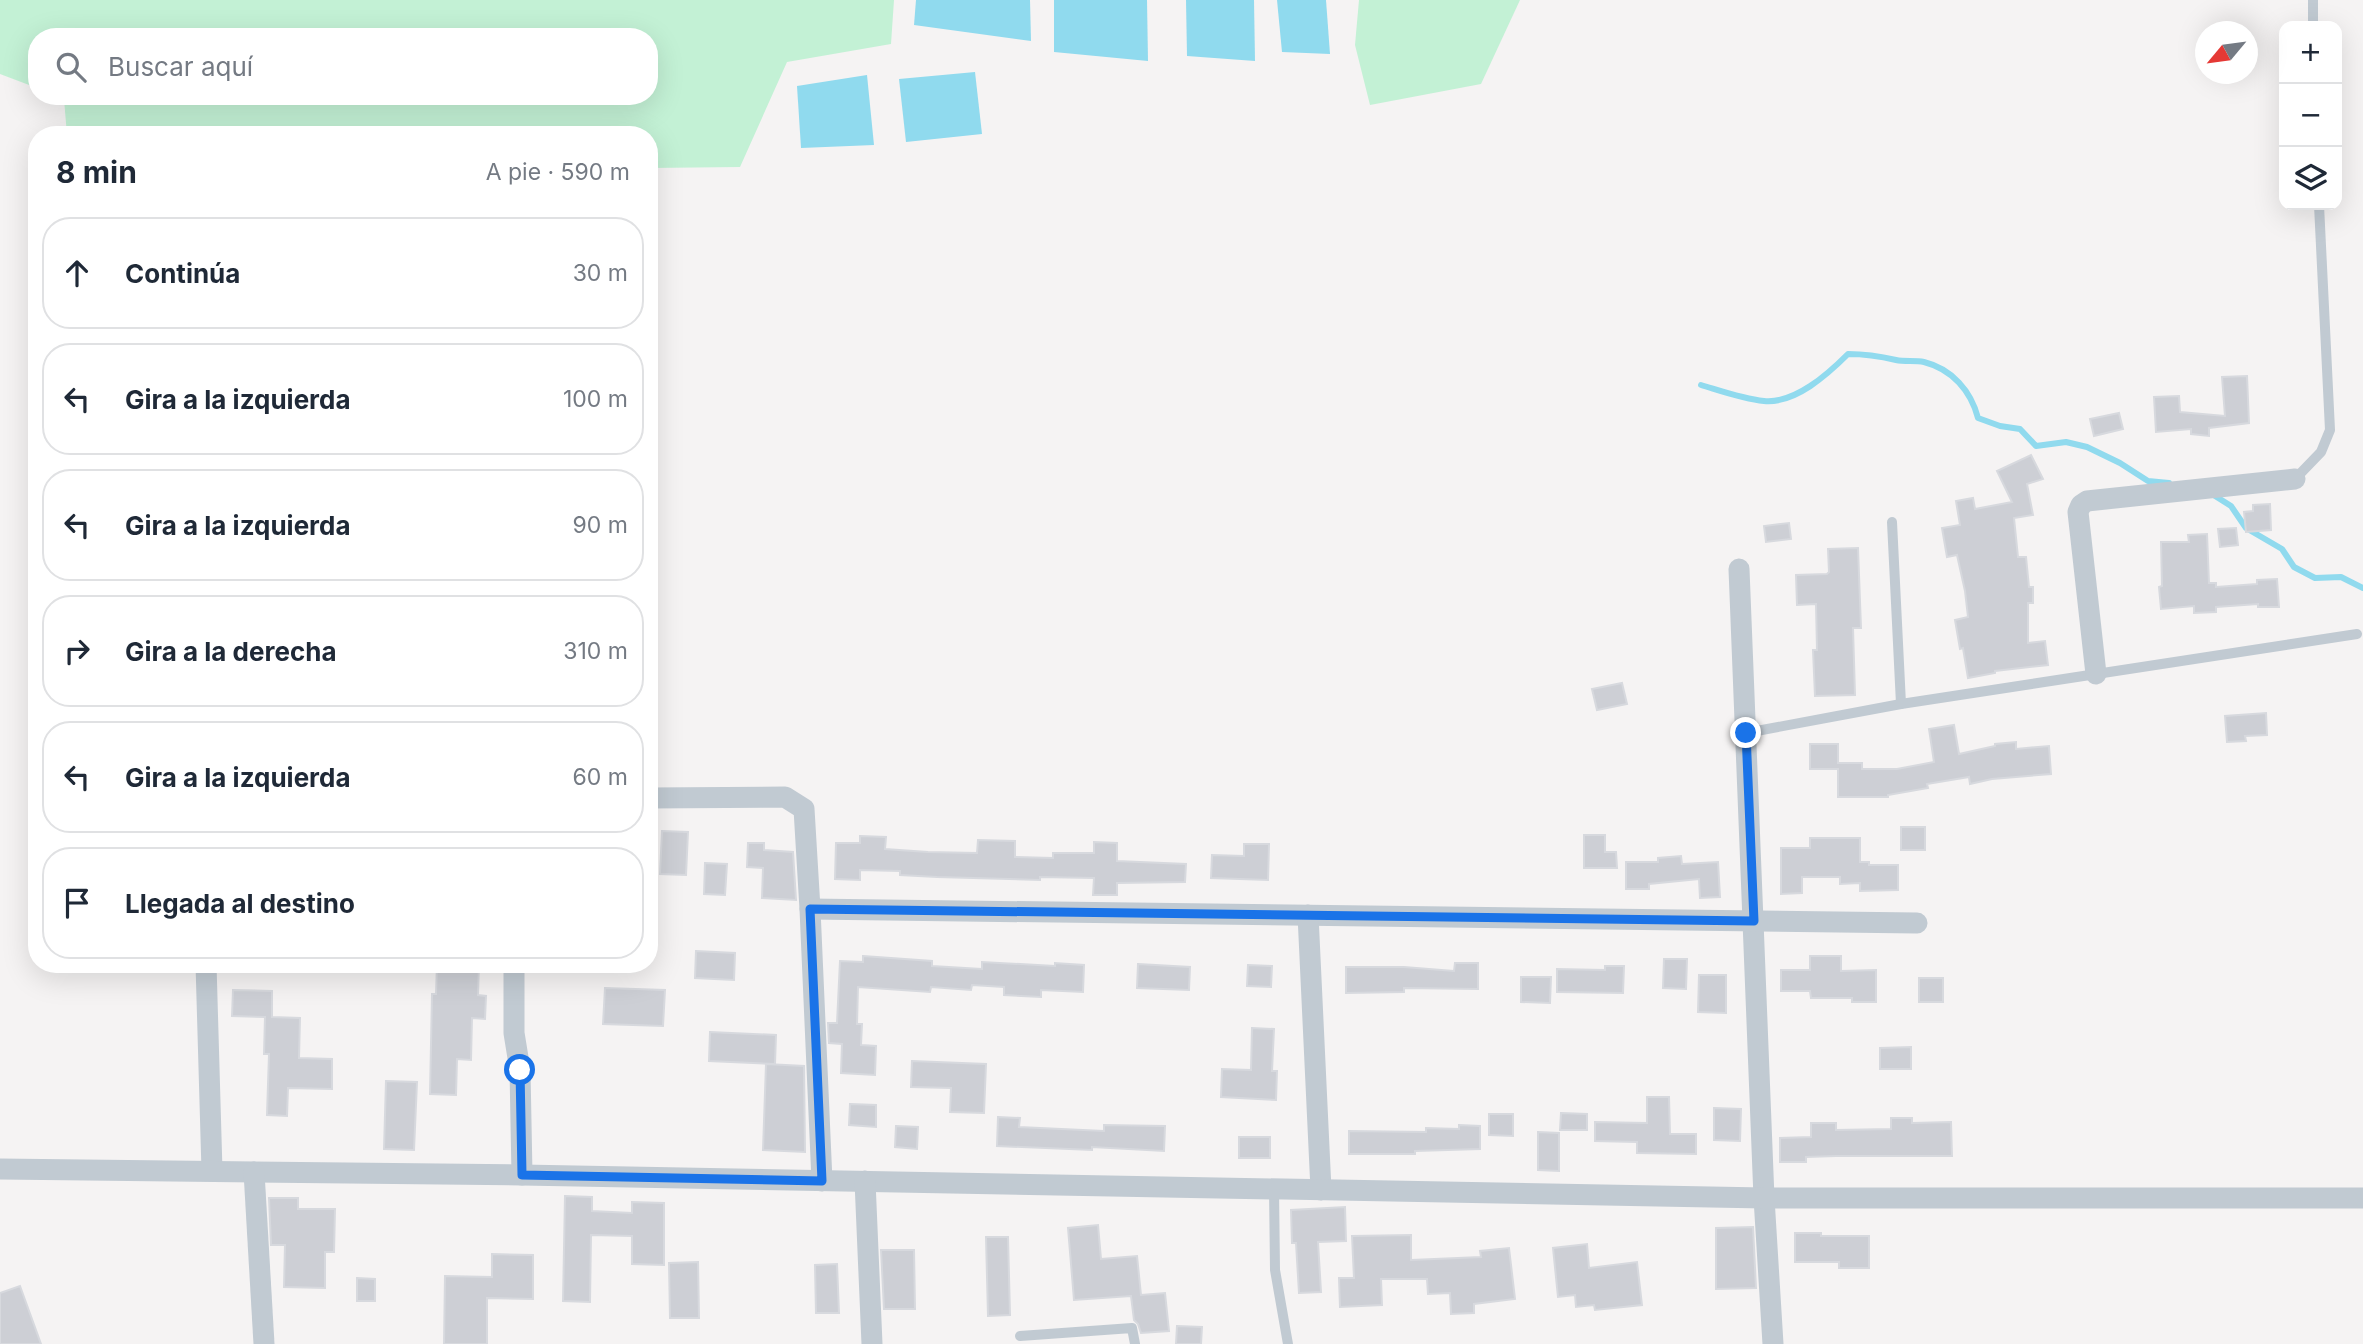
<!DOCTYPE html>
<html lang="es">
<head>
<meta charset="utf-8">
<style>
  :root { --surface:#fff; --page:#f6f6f7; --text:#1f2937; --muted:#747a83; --line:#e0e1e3 }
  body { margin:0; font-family:Inter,sans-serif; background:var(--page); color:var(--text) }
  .controls { position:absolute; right:21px; top:21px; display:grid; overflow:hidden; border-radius:14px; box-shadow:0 7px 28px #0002 }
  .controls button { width:63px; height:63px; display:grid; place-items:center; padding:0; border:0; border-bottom:2px solid var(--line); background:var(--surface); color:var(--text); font:35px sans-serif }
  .compass { position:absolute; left:2195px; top:21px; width:63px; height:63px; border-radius:50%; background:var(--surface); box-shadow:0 7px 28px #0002; rotate:241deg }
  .stop { position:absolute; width:21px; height:21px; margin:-16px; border:5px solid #1a73e8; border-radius:50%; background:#fff }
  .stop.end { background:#1a73e8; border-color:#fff; box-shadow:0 2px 7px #0008 }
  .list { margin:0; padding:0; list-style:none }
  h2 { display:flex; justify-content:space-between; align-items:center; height:91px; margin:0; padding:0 28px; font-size:30px }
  h2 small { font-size:23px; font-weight:400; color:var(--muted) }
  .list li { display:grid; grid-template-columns:46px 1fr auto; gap:21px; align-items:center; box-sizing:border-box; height:112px; margin:0 14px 14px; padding:0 14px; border:2px solid var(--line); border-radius:28px }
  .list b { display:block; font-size:26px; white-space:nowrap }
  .list em { font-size:23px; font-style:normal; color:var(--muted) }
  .icon { flex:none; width:38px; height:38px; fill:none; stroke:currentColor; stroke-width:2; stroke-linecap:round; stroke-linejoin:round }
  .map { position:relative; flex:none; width:2363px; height:1344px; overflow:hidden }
  .search { position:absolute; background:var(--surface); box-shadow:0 7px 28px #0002; left:28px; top:28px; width:630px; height:77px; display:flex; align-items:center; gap:18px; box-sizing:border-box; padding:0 24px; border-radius:28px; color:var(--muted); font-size:26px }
  .panel { position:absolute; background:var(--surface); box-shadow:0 7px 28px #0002; left:28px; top:126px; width:630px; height:847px; border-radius:28px }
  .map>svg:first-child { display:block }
  .green { fill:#c3f1d5 }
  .water { fill:#90daee }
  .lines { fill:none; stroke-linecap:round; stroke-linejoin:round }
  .stream { stroke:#90daee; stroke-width:6 }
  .building { fill:#cdcfd5; stroke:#d7d9de; stroke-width:2 }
  .lane { stroke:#c1cad2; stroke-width:10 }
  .street { stroke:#c1cad2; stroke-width:21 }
  .route { stroke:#1a73e8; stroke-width:9 }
</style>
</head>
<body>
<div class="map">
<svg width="2363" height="1344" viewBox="0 0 2363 1344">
  <rect width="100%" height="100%" fill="#f5f3f3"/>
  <g class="green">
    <polygon points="0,0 894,0 891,44 787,62 740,167 649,168 649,135 67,135 64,99 58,96 649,96 649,37 37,37 37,88 0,74"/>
    <polygon points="1359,0 1520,0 1481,84 1370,105 1355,45"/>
  </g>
  <g class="water">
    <polygon points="916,0 1030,0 1031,41 914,25"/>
    <polygon points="1054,0 1147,0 1148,61 1054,52"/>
    <polygon points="1186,0 1254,0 1255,61 1187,56"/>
    <polygon points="1277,0 1326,0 1330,54 1282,52"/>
    <polygon points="975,72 982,134 906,142 899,79"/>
    <polygon points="867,75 874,145 801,148 797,86"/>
  </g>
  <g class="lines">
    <g class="stream">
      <path d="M 1701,385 C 1721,391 1743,399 1764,401 C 1795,404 1828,374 1848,354 C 1865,354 1879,356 1896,360 C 1905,362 1915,360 1924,362 C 1952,369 1971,391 1978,418 L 2000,426 L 2020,429 L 2036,446 L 2066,442 L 2087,447 L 2120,463 L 2148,481 L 2169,483"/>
      <polyline points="2212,494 2231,506 2246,528 2282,549 2294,567 2315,578 2341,577 2363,588"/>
    </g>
  </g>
  <g class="building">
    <polygon points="2247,376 2249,423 2209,428 2209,436 2191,434 2191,429 2156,432 2154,397 2179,396 2180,412 2225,416 2222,377"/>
    <polygon points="2119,413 2123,429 2094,436 2090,419"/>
    <polygon points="2031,455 2043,479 2027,484 2033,515 2014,518 2018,557 2026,557 2029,587 2033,587 2033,603 2028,603 2028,643 2045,641 2048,665 1995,671 1995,673 1968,678 1963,648 1960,649 1955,620 1968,617 1965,591 1957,555 1947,557 1942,528 1960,525 1956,501 1973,498 1975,509 2012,502 1997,471"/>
    <polygon points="2270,504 2271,530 2246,532 2244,512 2253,511 2253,505"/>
    <polygon points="1789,523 1791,539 1766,542 1764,526"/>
    <polygon points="2236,528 2238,545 2220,547 2218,529"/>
    <polygon points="2207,534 2209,583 2216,583 2216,587 2257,584 2257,580 2277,579 2279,607 2258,607 2258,604 2216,607 2216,612 2194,613 2194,606 2161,609 2159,587 2162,586 2161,542 2189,542 2188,535"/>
    <polygon points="1858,548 1861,628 1853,628 1855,695 1815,696 1813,650 1817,650 1816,604 1797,605 1796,575 1827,574 1829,572 1828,549"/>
    <polygon points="1622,683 1627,704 1597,710 1592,689"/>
    <polygon points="2266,713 2267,735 2245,736 2246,741 2227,742 2225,716"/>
    <polygon points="1954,725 1959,754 1995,746 1995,744 2016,742 2016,749 2049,746 2051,774 1992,779 1970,784 1969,777 1927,784 1928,788 1888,795 1888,797 1838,797 1838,769 1810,769 1810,744 1838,744 1838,763 1862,763 1862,769 1897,769 1934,762 1929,729"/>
    <rect x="1901" y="827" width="24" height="23"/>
    <polygon points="662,831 688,832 686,875 660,874"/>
    <polygon points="1584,835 1605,835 1605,852 1616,852 1617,868 1584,868"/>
    <polygon points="860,836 886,837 885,849 928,852 977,853 978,840 1015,841 1015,857 1053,858 1053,853 1094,853 1094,842 1117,843 1117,861 1186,864 1185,882 1117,883 1117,895 1093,895 1094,878 1040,877 1040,880 937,877 900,875 900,871 860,870 860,880 835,879 836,843 860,843"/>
    <polygon points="1810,838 1860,838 1860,862 1869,862 1869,865 1898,865 1898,890 1860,891 1860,883 1840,884 1840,877 1802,877 1802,893 1781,894 1781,848 1810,848"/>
    <polygon points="748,843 764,843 764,850 793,852 796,900 762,898 763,868 747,867"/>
    <polygon points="1244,844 1269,844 1268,880 1211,878 1212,855 1244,856"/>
    <polygon points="1681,856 1682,864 1718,862 1720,897 1700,898 1699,879 1649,884 1649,889 1626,889 1626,862 1658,862 1658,858"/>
    <polygon points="705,863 727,864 725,895 704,894"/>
    <polygon points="696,951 735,953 734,980 695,978"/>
    <polygon points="863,956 932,961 932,966 982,969 982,962 1055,966 1055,963 1084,965 1083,992 1041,990 1041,997 1004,995 1004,987 972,985 971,990 931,987 930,992 858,987 857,1024 862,1024 861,1045 876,1046 875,1075 841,1073 842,1044 829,1043 828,1023 837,1023 840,961 863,962"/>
    <polygon points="1810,956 1841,956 1841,971 1876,970 1876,1002 1852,1002 1852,998 1811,998 1810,991 1781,991 1781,970 1810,970"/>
    <polygon points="1664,959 1687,959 1686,989 1663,988"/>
    <polygon points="1455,963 1478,963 1478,989 1404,988 1404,992 1346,993 1346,967 1404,967 1454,971"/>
    <polygon points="437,964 479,964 478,995 486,996 485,1019 472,1018 471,1060 457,1059 456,1095 430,1094 432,994 436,994"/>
    <polygon points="1138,964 1190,967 1189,990 1137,988"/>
    <polygon points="1248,965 1272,966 1271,987 1247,986"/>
    <polygon points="1605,966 1624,966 1623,993 1557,992 1557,969 1605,970"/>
    <polygon points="1699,975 1726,975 1726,1013 1698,1012"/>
    <polygon points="1521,977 1551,977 1550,1003 1521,1002"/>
    <rect x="1919" y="978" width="24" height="24"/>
    <polygon points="605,988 665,990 663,1026 603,1024"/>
    <polygon points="233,990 272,991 272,1017 300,1018 299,1058 332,1059 332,1089 288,1088 287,1116 267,1115 269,1054 264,1054 265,1017 232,1016"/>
    <polygon points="1252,1028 1274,1029 1272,1071 1277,1071 1276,1100 1221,1097 1222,1069 1251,1070"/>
    <polygon points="710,1032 776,1035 775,1064 709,1061"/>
    <polygon points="1911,1047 1911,1069 1880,1069 1880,1048"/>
    <polygon points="912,1061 986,1064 984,1113 950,1112 951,1088 911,1087"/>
    <polygon points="766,1064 804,1066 805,1152 763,1150"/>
    <polygon points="386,1081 417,1082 414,1150 384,1149"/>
    <polygon points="1647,1097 1669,1097 1670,1134 1696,1134 1696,1154 1637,1153 1637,1142 1595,1141 1595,1122 1647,1123"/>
    <polygon points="850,1104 876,1105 876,1127 849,1125"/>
    <polygon points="1714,1108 1741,1109 1740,1141 1714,1140"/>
    <polygon points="1561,1113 1587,1114 1587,1130 1560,1130"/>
    <polygon points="1489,1114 1513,1114 1513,1136 1489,1135"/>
    <polygon points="998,1117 1020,1118 1019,1127 1104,1131 1104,1125 1165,1126 1164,1151 1092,1147 1092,1150 997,1146"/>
    <polygon points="1891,1118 1912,1118 1912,1123 1951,1122 1952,1156 1836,1156 1806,1157 1806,1162 1780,1162 1780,1138 1811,1137 1811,1123 1836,1123 1836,1130 1891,1129"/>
    <polygon points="1459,1125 1480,1126 1480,1149 1415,1151 1415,1154 1349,1154 1349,1131 1426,1132 1426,1128 1459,1129"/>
    <polygon points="896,1126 918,1127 917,1149 895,1147"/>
    <polygon points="1538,1132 1559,1133 1559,1171 1538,1170"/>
    <rect x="1239" y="1137" width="31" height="21"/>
    <polygon points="565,1196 592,1197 592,1211 632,1213 632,1202 664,1203 664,1265 632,1264 632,1236 591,1235 590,1302 563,1301"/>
    <polygon points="269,1198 298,1198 298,1209 335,1209 334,1252 325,1252 325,1288 284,1287 285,1245 271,1245"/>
    <polygon points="1345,1207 1346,1241 1318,1242 1321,1292 1299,1293 1296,1243 1292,1243 1291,1210"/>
    <polygon points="1098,1225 1101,1259 1137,1256 1141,1295 1165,1293 1169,1331 1141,1333 1138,1324 1134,1320 1131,1296 1074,1300 1068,1228"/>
    <polygon points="1753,1227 1756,1288 1716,1289 1716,1228"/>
    <polygon points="1795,1233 1821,1233 1821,1236 1869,1236 1869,1268 1839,1268 1839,1262 1795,1262"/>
    <polygon points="1411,1235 1411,1260 1481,1257 1480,1251 1509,1248 1515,1299 1474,1304 1474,1313 1451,1314 1450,1293 1428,1294 1427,1279 1381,1279 1382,1305 1340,1307 1339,1278 1354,1278 1352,1236"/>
    <polygon points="986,1237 1008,1237 1010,1315 988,1316"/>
    <polygon points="1587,1244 1589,1268 1637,1262 1642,1305 1595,1310 1594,1305 1576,1307 1575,1295 1558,1297 1553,1248"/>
    <polygon points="881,1250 914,1250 915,1309 884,1309"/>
    <polygon points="492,1254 533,1255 533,1299 487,1298 487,1344 444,1344 445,1276 492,1277"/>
    <polygon points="698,1262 699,1318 670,1318 669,1263"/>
    <polygon points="837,1264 839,1313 816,1313 815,1265"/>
    <polygon points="357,1278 375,1279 375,1301 357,1301"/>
    <polygon points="20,1286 41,1344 0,1344 0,1293"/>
    <polygon points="1177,1326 1202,1327 1201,1344 1176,1344"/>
  </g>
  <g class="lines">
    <g class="lane">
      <polyline points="2313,0 2313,26"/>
      <polyline points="2295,479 2321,452 2330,430 2319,205"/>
      <polyline points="1892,522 1901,704"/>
      <polyline points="1746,733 1901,704 2357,634"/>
      <polyline points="1274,1189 1275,1270 1288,1344"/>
      <polyline points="1020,1336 1132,1328 1135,1344"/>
    </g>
    <g class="street">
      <polyline points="1739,569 1764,1198 1773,1344"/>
      <polyline points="2096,674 2078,512 2081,505 2087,501 2295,479"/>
      <polyline points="649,798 785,797 804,809 810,909 822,1181"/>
      <polyline points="810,909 1917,923"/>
      <polyline points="1308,915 1321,1190"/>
      <polyline points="206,964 212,1171"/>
      <polyline points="514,964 514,1033 520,1070 522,1175"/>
      <polyline points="0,1169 522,1175 1764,1198 2363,1198"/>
      <polyline points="254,1172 264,1344"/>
      <polyline points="865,1181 872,1344"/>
    </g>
  </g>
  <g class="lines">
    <polyline class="route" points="520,1070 522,1175 822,1181 810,909 1754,921 1746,733"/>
  </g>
</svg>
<div class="controls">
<button>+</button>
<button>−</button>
<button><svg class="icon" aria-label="layers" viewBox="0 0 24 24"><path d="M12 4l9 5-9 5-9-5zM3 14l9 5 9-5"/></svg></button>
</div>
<svg class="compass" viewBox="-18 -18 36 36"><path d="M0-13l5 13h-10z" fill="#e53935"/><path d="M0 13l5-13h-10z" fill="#747a83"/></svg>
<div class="stop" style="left:520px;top:1070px"></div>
<div class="stop end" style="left:1746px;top:733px"></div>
<div class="search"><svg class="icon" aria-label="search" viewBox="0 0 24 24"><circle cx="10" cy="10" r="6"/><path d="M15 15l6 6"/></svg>Buscar aquí</div>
<section class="panel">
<h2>8 min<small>A pie · 590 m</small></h2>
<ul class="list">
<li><svg class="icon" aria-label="ahead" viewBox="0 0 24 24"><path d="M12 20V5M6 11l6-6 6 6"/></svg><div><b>Continúa</b></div><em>30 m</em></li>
<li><svg class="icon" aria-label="left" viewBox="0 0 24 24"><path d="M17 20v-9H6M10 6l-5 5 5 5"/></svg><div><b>Gira a la izquierda</b></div><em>100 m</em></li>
<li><svg class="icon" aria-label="left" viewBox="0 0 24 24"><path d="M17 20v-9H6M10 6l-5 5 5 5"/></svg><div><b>Gira a la izquierda</b></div><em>90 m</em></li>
<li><svg class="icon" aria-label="right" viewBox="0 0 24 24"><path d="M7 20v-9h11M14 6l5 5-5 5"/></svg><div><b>Gira a la derecha</b></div><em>310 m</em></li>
<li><svg class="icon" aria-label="left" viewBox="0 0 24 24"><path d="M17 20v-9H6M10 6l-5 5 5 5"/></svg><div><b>Gira a la izquierda</b></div><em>60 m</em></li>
<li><svg class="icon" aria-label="arrive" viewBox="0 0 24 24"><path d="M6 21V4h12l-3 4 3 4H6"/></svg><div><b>Llegada al destino</b></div></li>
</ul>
</section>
</div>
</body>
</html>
